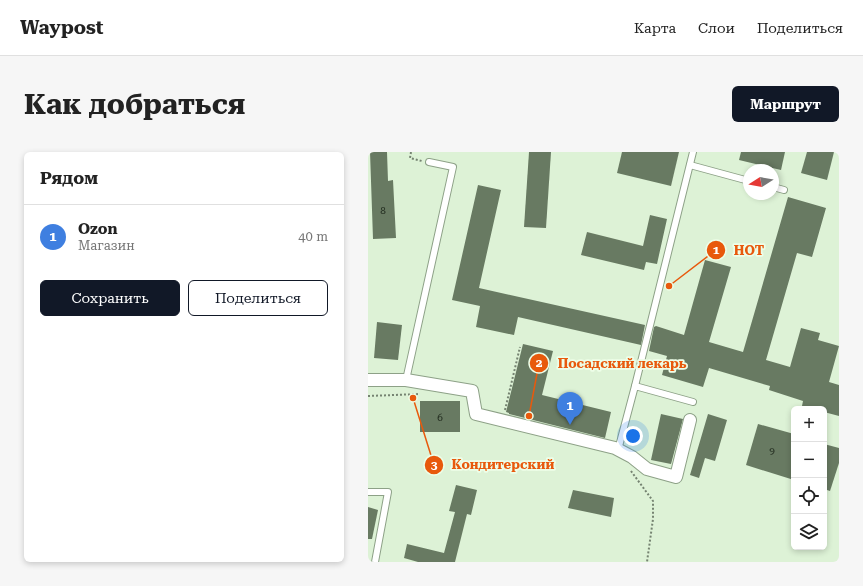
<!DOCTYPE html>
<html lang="ru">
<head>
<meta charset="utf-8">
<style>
  :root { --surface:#fff; --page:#f6f6f6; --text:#222; --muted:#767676; --line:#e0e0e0; --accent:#111827 }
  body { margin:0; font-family:"Roboto Serif",serif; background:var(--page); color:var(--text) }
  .controls { position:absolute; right:12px; bottom:12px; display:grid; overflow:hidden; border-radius:6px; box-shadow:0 2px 6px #0003 }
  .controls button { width:36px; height:36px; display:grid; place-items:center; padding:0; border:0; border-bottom:1px solid var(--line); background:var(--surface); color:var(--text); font:20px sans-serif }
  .compass { position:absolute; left:375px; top:12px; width:36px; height:36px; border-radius:50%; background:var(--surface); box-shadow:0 2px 6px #0003; rotate:259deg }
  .you { position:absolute; left:265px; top:284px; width:14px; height:14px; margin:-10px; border:3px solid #fff; border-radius:50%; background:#1a73e8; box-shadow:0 0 0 6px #1a73e833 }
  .badge { display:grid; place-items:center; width:26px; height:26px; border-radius:50%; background:var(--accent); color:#fff; font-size:13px; font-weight:700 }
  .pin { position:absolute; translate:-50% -33px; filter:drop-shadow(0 1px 2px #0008) }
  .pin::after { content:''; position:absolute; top:21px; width:14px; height:12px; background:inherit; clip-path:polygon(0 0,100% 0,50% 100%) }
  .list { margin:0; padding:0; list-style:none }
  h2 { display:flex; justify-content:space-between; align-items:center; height:52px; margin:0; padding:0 16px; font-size:17px }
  h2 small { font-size:13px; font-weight:400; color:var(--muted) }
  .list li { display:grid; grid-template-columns:26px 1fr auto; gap:12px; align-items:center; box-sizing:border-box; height:64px; padding:0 16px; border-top:1px solid var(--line) }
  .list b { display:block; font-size:15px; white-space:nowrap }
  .list p { margin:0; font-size:13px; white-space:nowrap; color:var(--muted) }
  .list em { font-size:13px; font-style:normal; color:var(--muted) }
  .actions { display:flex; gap:8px; padding:12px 16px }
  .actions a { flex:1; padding:9px 0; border:1px solid var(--accent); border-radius:6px; text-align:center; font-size:14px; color:var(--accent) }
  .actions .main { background:var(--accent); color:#fff }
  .icon { flex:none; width:22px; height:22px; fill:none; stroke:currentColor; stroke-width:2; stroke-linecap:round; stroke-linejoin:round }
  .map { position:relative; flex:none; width:471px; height:410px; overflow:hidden; border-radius:6px }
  header { display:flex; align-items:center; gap:24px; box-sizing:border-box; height:56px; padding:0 20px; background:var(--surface); border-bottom:1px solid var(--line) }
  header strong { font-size:19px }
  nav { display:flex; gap:22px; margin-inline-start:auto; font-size:14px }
  .intro { display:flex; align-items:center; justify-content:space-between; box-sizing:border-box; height:96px; padding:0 24px }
  h1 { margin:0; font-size:28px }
  .button { padding:10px 18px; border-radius:6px; background:var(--accent); color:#fff; font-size:14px; font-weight:700 }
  main { display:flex; gap:24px; padding:0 24px }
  aside { flex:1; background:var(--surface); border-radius:6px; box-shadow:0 2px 6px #0003 }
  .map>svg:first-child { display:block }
  .building { fill:#687a62 }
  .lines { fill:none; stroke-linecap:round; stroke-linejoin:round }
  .service-casing { stroke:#8da187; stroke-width:8 }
  .minor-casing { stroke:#8da187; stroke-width:14 }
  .path { stroke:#758371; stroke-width:2; stroke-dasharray:2 2; stroke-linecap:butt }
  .service { stroke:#fff; stroke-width:6 }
  .minor { stroke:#fff; stroke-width:12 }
  .labels { text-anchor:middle; stroke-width:3.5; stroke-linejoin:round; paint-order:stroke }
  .number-label { font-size:10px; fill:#222c1f }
  .leader { fill:none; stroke:#e8590c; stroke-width:1.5 }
  .callout-dot { fill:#e8590c; stroke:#edfee8; stroke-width:1.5 }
  .mark-label { font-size:12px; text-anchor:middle; font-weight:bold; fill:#fff }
  .callout-label { font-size:13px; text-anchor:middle; font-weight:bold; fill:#e8590c; stroke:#edfee8; stroke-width:3.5; stroke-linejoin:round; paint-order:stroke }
</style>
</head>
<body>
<header>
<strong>Waypost</strong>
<nav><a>Карта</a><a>Слои</a><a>Поделиться</a></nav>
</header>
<div class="intro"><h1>Как добраться</h1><a class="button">Маршрут</a></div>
<main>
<aside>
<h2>Рядом<small></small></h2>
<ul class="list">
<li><span class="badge" style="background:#3f7fe0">1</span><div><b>Ozon</b><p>Магазин</p></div><em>40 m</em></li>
</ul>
<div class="actions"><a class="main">Сохранить</a><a>Поделиться</a></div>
</aside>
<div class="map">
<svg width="471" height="410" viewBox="0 0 471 410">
  <rect width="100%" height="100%" fill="#ddf2d6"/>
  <g class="building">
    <polygon points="2,0 19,0 20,29 25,28 28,86 5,87"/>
    <polygon points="161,0 183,0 178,76 156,75"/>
    <polygon points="254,0 311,0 303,34 249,21"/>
    <polygon points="373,0 417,0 413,18 371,8"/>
    <polygon points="439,0 466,0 459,28 433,21"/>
    <polygon points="110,33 133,38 111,136 277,173 273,193 150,165 146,183 108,175 112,154 84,148"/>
    <polygon points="420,45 458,56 444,105 429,101 398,208 422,215 433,176 452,181 450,188 471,194 461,230 471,233 471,264 456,260 456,257 445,257 434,254 435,249 401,238 402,234 341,216 335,235 294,223 299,204 281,199 286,175 288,174 316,183 337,108 363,115 341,190 375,200"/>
    <polygon points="282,63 299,67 289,112 278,110 276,118 213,103 219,80 275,94"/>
    <polygon points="9,170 34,173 30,208 6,206"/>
    <polygon points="155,192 185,199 174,243 243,260 237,286 141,262 141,261 138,260"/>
    <rect x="52" y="249" width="40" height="31"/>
    <polygon points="293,262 315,267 303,312 283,308"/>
    <polygon points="340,262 359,268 347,309 337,306 331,326 322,323"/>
    <polygon points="390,272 426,282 426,328 378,313"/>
    <polygon points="456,292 471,296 471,311 462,339 456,337"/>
    <polygon points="88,333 109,338 103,363 99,362 87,410 50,410 36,406 39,392 76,401 87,360 81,359"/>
    <polygon points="205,338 246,346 243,365 200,356"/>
    <polygon points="0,355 10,358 4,387 0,387"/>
  </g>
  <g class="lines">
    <g class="service-casing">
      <g id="service">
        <polyline points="322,13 381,29"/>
        <polyline points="405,35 416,38"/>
        <polyline points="38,228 85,15 61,10"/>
        <polyline points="267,234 325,0"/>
        <polyline points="250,298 267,234 325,250"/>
        <polyline points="0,340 20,340 7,410"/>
      </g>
    </g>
    <g class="minor-casing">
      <polyline id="minor" points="0,228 38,228 104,239 108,262 247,296 264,305 279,317 308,325 322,268"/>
    </g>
    <g class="path">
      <polyline points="43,0 42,6 54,9"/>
      <polyline points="0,244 52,242"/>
      <polyline points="137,258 152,195"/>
      <polyline points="263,319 285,349 285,367 279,410"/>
    </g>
    <use href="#service" class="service"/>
    <use href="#minor" class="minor"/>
  </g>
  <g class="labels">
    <g class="number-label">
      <text x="15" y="62">8</text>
      <text x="72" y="269">6</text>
      <text x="404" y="302">9</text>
    </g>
  </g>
  <path class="leader" d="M301 134L348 98M161 264L171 211M45 246L66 313"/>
  <g class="callout-dot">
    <circle cx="301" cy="134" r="4"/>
    <circle cx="161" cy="264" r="4"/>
    <circle cx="45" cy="246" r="4"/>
    <circle cx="348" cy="98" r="10"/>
    <circle cx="171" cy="211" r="10"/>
    <circle cx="66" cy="313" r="10"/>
  </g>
  <g class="mark-label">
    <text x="348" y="102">1</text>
    <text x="171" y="215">2</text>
    <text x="66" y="317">3</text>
  </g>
  <g class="callout-label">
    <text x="381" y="103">НОТ</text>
    <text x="254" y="216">Посадский лекарь</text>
    <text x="135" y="317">Кондитерский</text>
  </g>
</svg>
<div class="controls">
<button>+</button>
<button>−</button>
<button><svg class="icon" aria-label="locate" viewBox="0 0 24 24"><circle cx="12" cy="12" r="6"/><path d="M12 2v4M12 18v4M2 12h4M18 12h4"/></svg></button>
<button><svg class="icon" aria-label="layers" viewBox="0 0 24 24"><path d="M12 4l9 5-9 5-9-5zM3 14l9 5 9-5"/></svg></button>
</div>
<svg class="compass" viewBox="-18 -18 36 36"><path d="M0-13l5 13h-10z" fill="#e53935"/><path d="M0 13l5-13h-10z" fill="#767676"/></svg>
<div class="you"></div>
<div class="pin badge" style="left:202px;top:273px;background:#3f7fe0">1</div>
</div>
</main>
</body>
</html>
